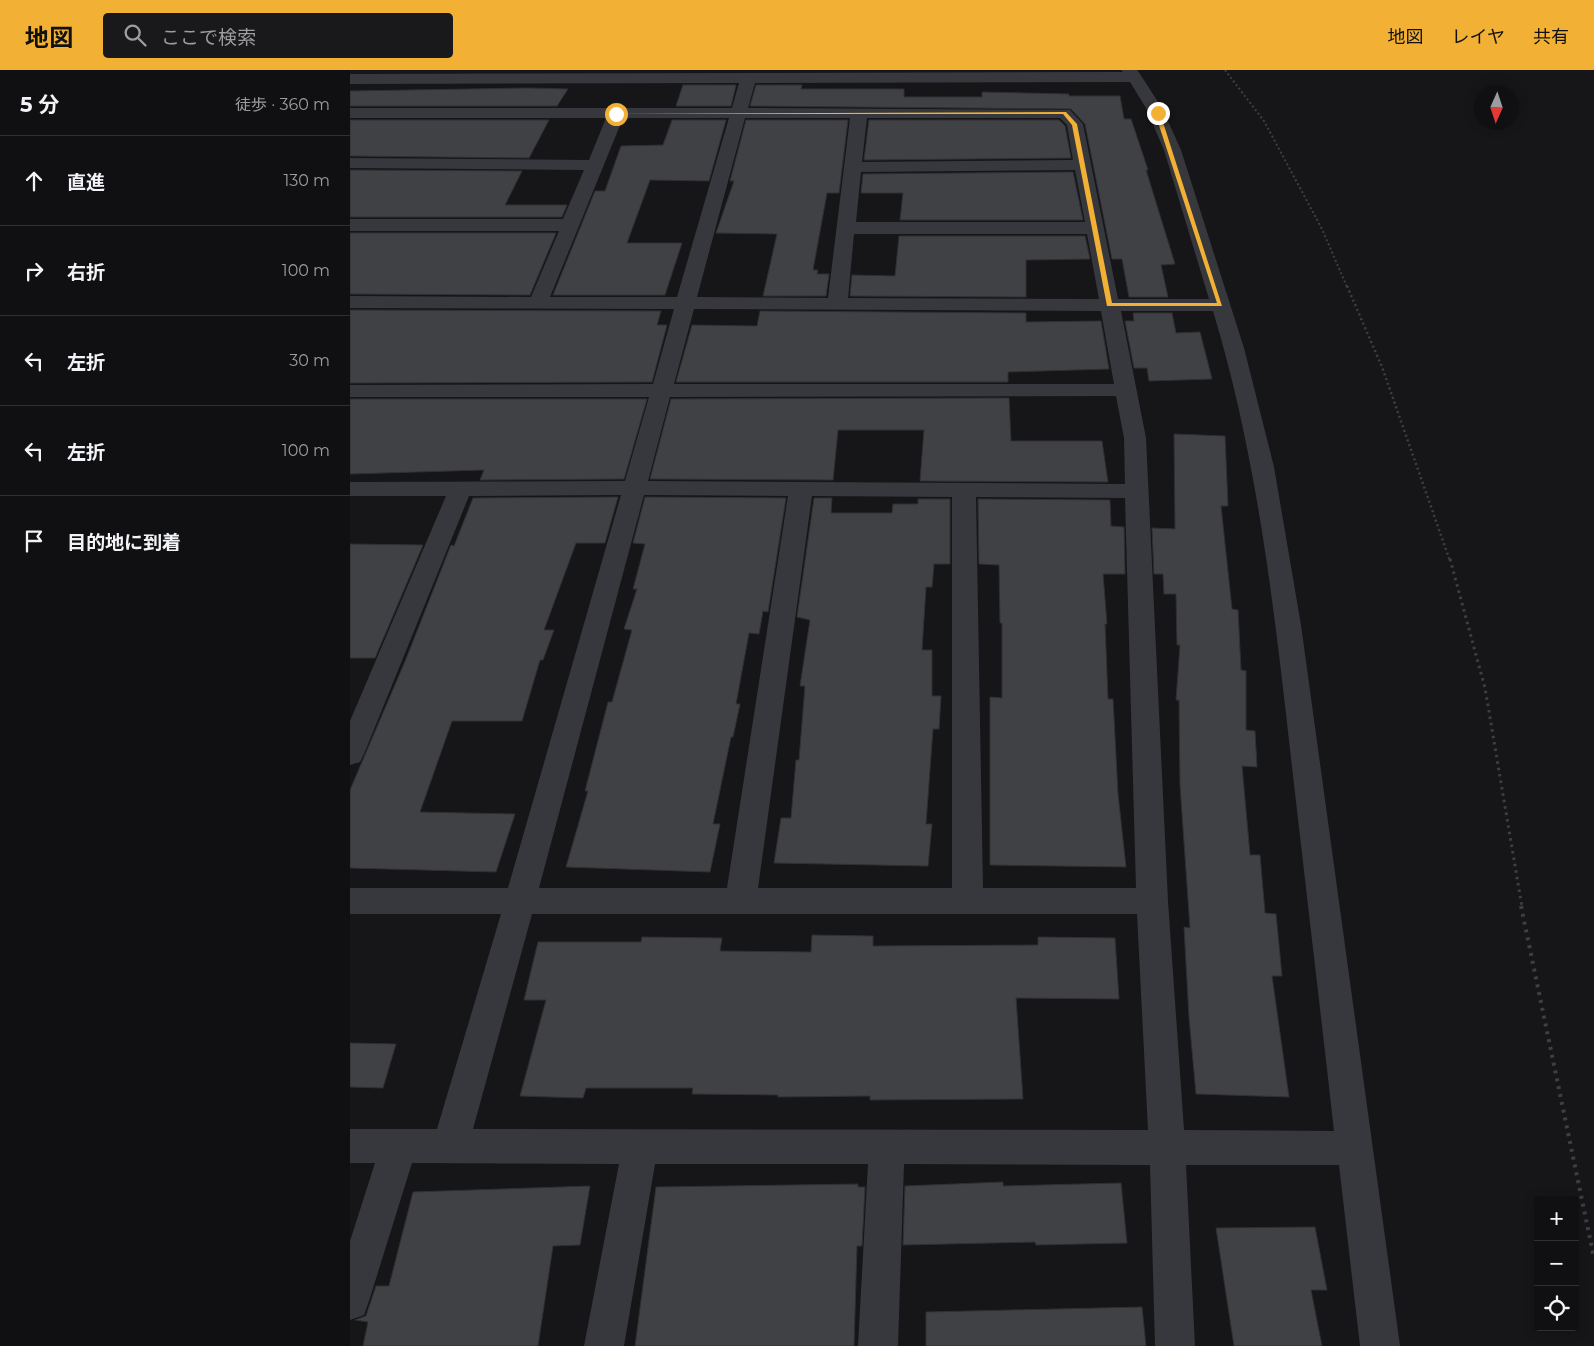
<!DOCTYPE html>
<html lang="ja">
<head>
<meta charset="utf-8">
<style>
  :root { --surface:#101012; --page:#19191b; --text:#f1f3f6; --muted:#9c9d9f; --line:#303032; --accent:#f2b134 }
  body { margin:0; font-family:Montserrat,"Noto Sans JP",sans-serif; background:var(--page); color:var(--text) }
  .controls { position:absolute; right:15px; bottom:15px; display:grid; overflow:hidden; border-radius:5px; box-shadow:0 2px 12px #0003 }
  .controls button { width:45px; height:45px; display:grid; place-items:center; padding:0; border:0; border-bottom:1px solid var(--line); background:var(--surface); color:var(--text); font:25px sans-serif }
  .compass { position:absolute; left:1124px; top:15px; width:45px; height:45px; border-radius:50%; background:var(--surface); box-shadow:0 2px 12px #0003; rotate:183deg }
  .stop { position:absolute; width:15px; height:15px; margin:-11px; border:4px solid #f2b134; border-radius:50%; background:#fff }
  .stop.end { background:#f2b134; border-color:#fff; box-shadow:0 1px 5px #0008 }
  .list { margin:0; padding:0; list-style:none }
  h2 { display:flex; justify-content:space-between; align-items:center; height:65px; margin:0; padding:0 20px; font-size:21px }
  h2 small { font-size:16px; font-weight:400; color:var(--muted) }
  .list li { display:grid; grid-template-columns:32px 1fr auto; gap:15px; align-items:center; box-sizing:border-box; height:90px; padding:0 20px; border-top:1px solid var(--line) }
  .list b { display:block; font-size:19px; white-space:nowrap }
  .list em { font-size:16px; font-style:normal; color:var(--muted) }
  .icon { flex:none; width:28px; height:28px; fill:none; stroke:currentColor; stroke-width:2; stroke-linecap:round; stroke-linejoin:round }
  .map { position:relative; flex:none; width:1244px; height:1276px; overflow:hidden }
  header { display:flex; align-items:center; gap:30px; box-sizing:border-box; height:70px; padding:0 25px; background:var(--accent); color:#111 }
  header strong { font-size:24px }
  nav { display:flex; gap:28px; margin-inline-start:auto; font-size:18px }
  .search { width:350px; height:45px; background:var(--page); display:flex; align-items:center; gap:12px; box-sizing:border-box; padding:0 18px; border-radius:5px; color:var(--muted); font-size:19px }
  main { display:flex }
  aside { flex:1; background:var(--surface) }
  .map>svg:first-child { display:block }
  .building { fill:#404145; stroke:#303034 }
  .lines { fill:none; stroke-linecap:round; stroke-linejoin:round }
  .path-far3 { stroke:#3d3f44; stroke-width:2; stroke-dasharray:2 2.5; stroke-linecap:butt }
  .path-far2 { stroke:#3d3f44; stroke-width:2.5; stroke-dasharray:2 3; stroke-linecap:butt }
  .path-far1 { stroke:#3d3f44; stroke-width:3; stroke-dasharray:2.5 4; stroke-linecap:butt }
  .path { stroke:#3d3f44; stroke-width:4; stroke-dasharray:3 5; stroke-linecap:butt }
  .minor { fill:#37383d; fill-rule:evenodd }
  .route { fill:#f2b134 }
</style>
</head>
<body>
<header>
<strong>地図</strong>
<div class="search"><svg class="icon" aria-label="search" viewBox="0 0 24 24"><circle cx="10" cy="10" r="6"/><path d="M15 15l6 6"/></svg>ここで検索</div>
<nav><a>地図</a><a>レイヤ</a><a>共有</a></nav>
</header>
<main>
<aside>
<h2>5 分<small>徒歩 · 360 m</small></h2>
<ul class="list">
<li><svg class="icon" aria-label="ahead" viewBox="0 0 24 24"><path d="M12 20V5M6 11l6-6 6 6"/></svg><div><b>直進</b></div><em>130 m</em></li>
<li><svg class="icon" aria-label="right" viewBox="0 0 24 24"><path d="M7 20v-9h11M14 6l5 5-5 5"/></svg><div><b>右折</b></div><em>100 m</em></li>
<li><svg class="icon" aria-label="left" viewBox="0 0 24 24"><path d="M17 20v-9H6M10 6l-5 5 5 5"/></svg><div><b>左折</b></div><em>30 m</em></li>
<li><svg class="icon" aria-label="left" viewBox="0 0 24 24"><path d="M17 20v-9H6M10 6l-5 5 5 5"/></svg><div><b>左折</b></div><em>100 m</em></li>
<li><svg class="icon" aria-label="arrive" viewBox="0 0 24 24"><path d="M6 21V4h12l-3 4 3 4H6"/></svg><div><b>目的地に到着</b></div></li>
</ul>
</aside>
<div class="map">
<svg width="1244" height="1276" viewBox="0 0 1244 1276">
  <rect width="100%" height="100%" fill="#161618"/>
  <g class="building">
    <polygon points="333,15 386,15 381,36 326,36"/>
    <polygon points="406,15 452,15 451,19 554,19 554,27 632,27 632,22 719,24 719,26 770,26 774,49 781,49 798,100 796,100 825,194 811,195 818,227 779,227 772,189 762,189 735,54 721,39 400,36"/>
    <polygon points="178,18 218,19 207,36 0,36 0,21"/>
    <polygon points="0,50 199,50 179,88 0,86"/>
    <polygon points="322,50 376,50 359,111 300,110 277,173 332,173 315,225 203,225 245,121 255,121 271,76 313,75"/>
    <polygon points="396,50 498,50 489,123 477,123 463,200 468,200 467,204 479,204 476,226 413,226 427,164 366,163 384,111 380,111"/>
    <polygon points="519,50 709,50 715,56 721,88 514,90"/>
    <polygon points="0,100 172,101 155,135 217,135 212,147 0,147"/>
    <polygon points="723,102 733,150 550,150 553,123 511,123 513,104"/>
    <polygon points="0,163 206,163 180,225 0,224"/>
    <polygon points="549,166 735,166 740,189 676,190 676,227 500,226 502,205 545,206"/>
    <polygon points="0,240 311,241 307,255 317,255 302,312 0,313"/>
    <polygon points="410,241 676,243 676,252 751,251 759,299 658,302 658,312 326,312 342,255 407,256"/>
    <polygon points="783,243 822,243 826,263 850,262 862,309 799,311 797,298 784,298 775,251 784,251"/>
    <polygon points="659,328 661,371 752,371 758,412 570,411 574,360 488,360 483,410 300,409 321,329"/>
    <polygon points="0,329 297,329 274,409 130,410 134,400 0,404"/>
    <polygon points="824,364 875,366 878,436 871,436 882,539 888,540 891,600 896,601 896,660 905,661 907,697 892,696 900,785 910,785 915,843 926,844 932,906 922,906 939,1027 846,1024 839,947 834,857 840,858 830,715 829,630 826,630 830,575 827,575 826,524 814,524 813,504 804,504 802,458 825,459"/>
    <polygon points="268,427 255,473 226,473 194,560 204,560 193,590 190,590 172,651 102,651 70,742 165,744 146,802 0,798 0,720 56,589 101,475 104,476 123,428"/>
    <polygon points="295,427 436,428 418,542 413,541 409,564 399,563 386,634 390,634 383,667 381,667 363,754 370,754 360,802 216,797 238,721 235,721 258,632 262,632 282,560 274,559 287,519 283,519 295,474 283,473"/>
    <polygon points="464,428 482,428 481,443 542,443 543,434 568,434 568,429 600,429 600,494 584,494 582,517 576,517 572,580 582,580 582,626 591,626 589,659 583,659 576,754 582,754 578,796 424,793 431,748 441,748 446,690 449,690 455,616 450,616 460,550 447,547"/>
    <polygon points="628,429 760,430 761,456 774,457 775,504 753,504 757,554 755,554 758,629 763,629 768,724 776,797 640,795 640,627 652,628 652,553 650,553 649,495 629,494"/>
    <polygon points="0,474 73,475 25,588 0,588"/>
    <polygon points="462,865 523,866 523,876 688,875 688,867 765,868 769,929 666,928 673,1029 520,1030 520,1026 428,1027 428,1025 342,1024 343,1018 236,1018 233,1028 170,1026 196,930 174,930 188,872 291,872 292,867 372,868 370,881 461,882"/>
    <polygon points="0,973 46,974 33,1018 0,1017"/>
    <polygon points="653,1112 653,1116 771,1113 777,1173 686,1175 685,1172 553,1175 555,1116"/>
    <polygon points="508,1114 508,1117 515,1117 512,1176 507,1176 504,1276 285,1276 306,1117"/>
    <polygon points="240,1116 230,1175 203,1176 188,1276 13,1276 18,1252 5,1250 16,1246 26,1216 39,1216 63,1122"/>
    <polygon points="965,1157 977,1220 961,1220 972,1276 884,1276 866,1158"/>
    <polygon points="792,1237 796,1276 576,1276 576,1242"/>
  </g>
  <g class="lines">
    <polyline class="path-far3" points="875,0 914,51 972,159 997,217"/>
    <polyline class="path-far2" points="997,216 1032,297 1100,491"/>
    <polyline class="path-far1" points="1100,489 1135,618 1172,837"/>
    <polyline class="path" points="1171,836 1244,1188"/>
    <path class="minor" d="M 771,0 L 787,0 L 790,4 L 812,38 L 831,80 L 894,278 L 924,397 L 951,555 L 1050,1276 L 1010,1276 L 989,1095 L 836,1095 L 845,1276 L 805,1276 L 800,1095 L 554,1094 L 548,1276 L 508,1276 L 518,1094 L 305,1094 L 274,1276 L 234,1276 L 269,1094 L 62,1093 L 19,1231 L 14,1245 L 0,1250 L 0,1171 L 25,1093 L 0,1093 L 0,1059 L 87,1059 L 151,844 L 0,844 L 0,818 L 158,818 L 271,425 L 119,426 L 14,684 L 10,692 L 0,695 L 0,651 L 96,426 L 0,426 L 0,412 L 275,411 L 299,327 L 0,327 L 0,315 L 303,314 L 324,239 L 0,238 L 0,226 L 181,227 L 209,161 L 0,161 L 0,149 L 213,149 L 234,100 L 0,98 L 0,88 L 239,90 L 256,48 L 0,48 L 0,38 L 382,38 L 389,13 L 0,14 L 0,4 L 773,2 ZM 780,12 L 796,38 L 814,80 L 859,229 L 768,229 L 733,54 L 720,40 L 398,38 L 405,13 ZM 273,48 L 379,48 L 327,227 L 200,227 ZM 395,48 L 500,48 L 478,228 L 347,227 ZM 517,48 L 710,48 L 717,55 L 723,90 L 512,92 ZM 725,100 L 735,152 L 506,152 L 511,102 ZM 504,164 L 737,164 L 749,229 L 498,228 ZM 344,239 L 751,241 L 764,314 L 324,314 ZM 771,241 L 863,241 C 907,386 924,537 941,688 C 955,812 970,936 984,1061 L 834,1060 L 818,831 L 796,368 ZM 766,326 L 774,368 L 775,414 L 298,411 L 320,327 ZM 294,425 L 438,426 L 377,818 L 189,818 ZM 462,426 L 602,427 L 602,818 L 408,818 ZM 626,427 L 775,428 L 786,818 L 633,818 ZM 182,844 L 787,844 L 798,1060 L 123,1059 Z"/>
  </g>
  <polygon class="route" points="716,42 727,54 762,233 867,233 805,43 808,42 810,43 872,236 757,236 722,55 713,44 264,44"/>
</svg>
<div class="controls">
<button>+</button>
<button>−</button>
<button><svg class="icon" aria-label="locate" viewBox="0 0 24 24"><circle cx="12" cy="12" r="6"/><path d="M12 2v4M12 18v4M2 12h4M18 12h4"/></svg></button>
</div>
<svg class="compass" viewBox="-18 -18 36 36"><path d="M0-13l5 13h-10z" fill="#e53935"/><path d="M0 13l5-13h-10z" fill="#9c9d9f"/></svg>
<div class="stop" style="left:266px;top:44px"></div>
<div class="stop end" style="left:808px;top:43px"></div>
</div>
</main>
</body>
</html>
